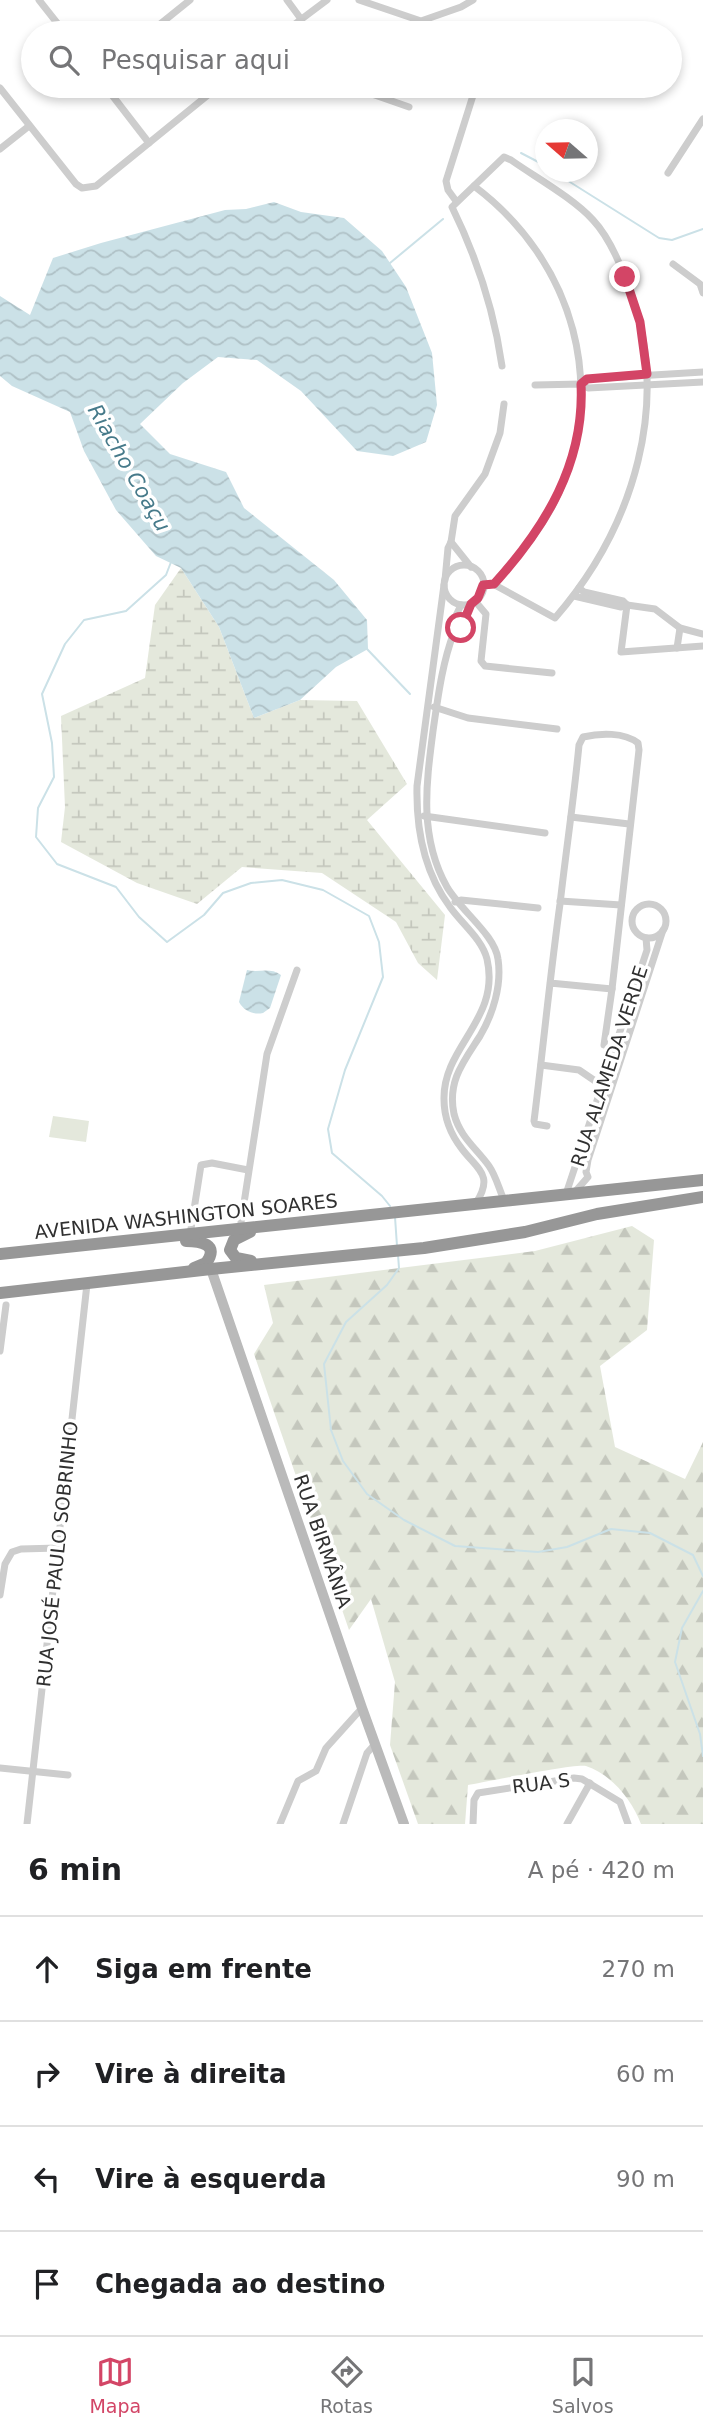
<!DOCTYPE html>
<html lang="pt">
<head>
<meta charset="utf-8">
<style>
  :root { --surface:#fff; --page:#f2f2f2; --text:#202124; --muted:#757577; --line:#e0e0e0; --accent:#d34566 }
  body { margin:0; font-family:"DejaVu Sans",sans-serif; background:var(--page); color:var(--text) }
  .compass { position:absolute; left:535px; top:119px; width:63px; height:63px; border-radius:50%; background:var(--surface); box-shadow:0 4px 10px #0003; rotate:290deg }
  .stop { position:absolute; width:21px; height:21px; margin:-16px; border:5px solid #d34566; border-radius:50%; background:#fff }
  .stop.end { background:#d34566; border-color:#fff; box-shadow:0 2px 7px #0008 }
  .list { margin:0; padding:0; list-style:none }
  h2 { display:flex; justify-content:space-between; align-items:center; height:91px; margin:0; padding:0 28px; font-size:30px }
  h2 small { font-size:23px; font-weight:400; color:var(--muted) }
  .list li { display:grid; grid-template-columns:46px 1fr auto; gap:21px; align-items:center; box-sizing:border-box; height:105px; padding:0 28px; border-top:2px solid var(--line) }
  .list b { display:block; font-size:26px; white-space:nowrap }
  .list em { font-size:23px; font-style:normal; color:var(--muted) }
  .icon { flex:none; width:38px; height:38px; fill:none; stroke:currentColor; stroke-width:2; stroke-linecap:round; stroke-linejoin:round }
  .map { position:relative; flex:none; width:703px; height:1824px; overflow:hidden }
  .search { position:absolute; background:var(--surface); box-shadow:0 4px 10px #0003; left:21px; right:21px; top:21px; height:77px; display:flex; align-items:center; gap:18px; box-sizing:border-box; padding:0 24px; border-radius:38px; color:var(--muted); font-size:26px }
  .sheet { height:511px; background:var(--surface) }
  nav { display:flex; justify-content:space-around; align-items:center; box-sizing:border-box; height:98px; border-top:2px solid var(--line); background:var(--surface); font-size:19px; color:var(--muted) }
  nav a { display:grid; justify-items:center; gap:4px }
  nav .on { color:var(--accent) }
  .map>svg:first-child { display:block }
  .forest { fill:url(#forest-firs) }
  .wetland { fill:url(#wetland-marsh) }
  .pitch { fill:#e4e8dc }
  .water { fill:url(#water-waves) }
  .lines { fill:none; stroke-linecap:round; stroke-linejoin:round }
  .stream { stroke:#cbe1e7; stroke-width:2 }
  .street { stroke:#cdcdcd; stroke-width:7 }
  .secondary { stroke:#bababa; stroke-width:10 }
  .highway { stroke:#979797; stroke-width:12 }
  .route { stroke:#d34566; stroke-width:9 }
  .labels { text-anchor:middle; stroke-width:7; stroke-linejoin:round; paint-order:stroke }
  .street-label { font-size:19px; fill:#303030; stroke:#fff }
  .water-label { font-size:21px; font-style:italic; fill:#467a8a; stroke:#fff }
</style>
</head>
<body>
<div class="map">
<svg width="703" height="1824" viewBox="0 0 703 1824">
  <defs>
    <pattern id="forest-firs" width="22" height="20" patternUnits="userSpaceOnUse" patternTransform="scale(1.75)"><rect width="22" height="20" fill="#e4e8dc"/><path d="M5 1l3.5 6h-7zM16 11l3.5 6h-7z" fill="#c4c7bd"/></pattern>
    <pattern id="wetland-marsh" width="20" height="14" patternUnits="userSpaceOnUse" patternTransform="scale(1.75)"><rect width="20" height="14" fill="#e4e8dc"/><path d="M1 5h8M5 5V1M11 12h8M15 12V8" fill="none" stroke="#c4c7bd"/></pattern>
    <pattern id="water-waves" width="16" height="10" patternUnits="userSpaceOnUse" patternTransform="scale(1.75)"><rect width="16" height="10" fill="#cbe1e7"/><path d="M0 5q4-4 8 0t8 0" fill="none" stroke="#afc1c6"/></pattern>
  </defs>
  <rect width="100%" height="100%" fill="#fff"/>
  <path class="forest" d="M 632,1226 L 654,1240 L 647,1330 L 600,1366 L 615,1447 L 685,1479 L 703,1442 L 703,1824 L 641,1824 C 632,1800 611,1774 586,1766 C 576,1763 486,1782 468,1785 L 465,1824 L 418,1824 L 390,1745 L 395,1682 L 371,1599 L 349,1630 L 254,1354 L 273,1323 L 264,1285 L 535,1251 Z"/>
  <polygon class="wetland" points="181,568 219,627 254,718 300,700 357,701 407,784 367,820 445,915 437,980 418,963 396,922 322,873 242,867 197,904 137,883 61,842 65,807 61,716 145,678 155,605"/>
  <polygon class="pitch" points="53,1116 89,1121 86,1142 49,1137"/>
  <g class="water">
    <polygon points="274,202 301,212 344,218 382,251 406,287 432,353 437,405 426,442 393,456 357,451 301,391 257,360 218,357 183,383 140,424 170,454 226,472 244,508 334,580 367,620 368,649 336,667 300,700 254,718 219,627 181,568 156,556 116,510 84,451 70,412 12,386 0,376 0,296 30,315 53,258 101,243 225,210 246,209"/>
    <path d="M 247,970 C 259,973 270,967 281,975 L 270,1008 L 263,1013 C 253,1015 244,1011 239,1002 Z"/>
  </g>
  <g class="lines">
    <g class="stream">
      <polyline points="521,153 546,166"/>
      <polyline points="554,172 659,238 672,240 703,229"/>
      <polyline points="390,263 443,219"/>
      <polyline points="171,562 166,575 126,611 84,620 65,644 42,694 52,743 54,777 38,808 36,837 57,864 116,887 139,917 167,942 204,915 223,893 251,883 282,880 323,890 369,916 379,942 383,977 345,1070 328,1129 332,1153 382,1196 390,1206"/>
      <polyline points="367,649 410,694"/>
      <polyline points="395,1217 397,1246"/>
      <polyline points="398,1255 399,1268 387,1285 346,1322 324,1364 331,1430 343,1461 367,1494 404,1520 455,1546 538,1552 567,1547 611,1529 650,1533 693,1555 703,1576"/>
      <polyline points="703,1591 682,1628 675,1662 700,1734 703,1756"/>
    </g>
    <g class="street">
      <polyline points="39,0 65,33"/>
      <polyline points="287,0 301,19"/>
      <polyline points="359,0 421,21 461,7 473,0"/>
      <polyline points="149,33 190,0"/>
      <polyline points="283,33 327,0"/>
      <polyline points="105,86 149,143"/>
      <polyline points="349,86 409,107"/>
      <polyline points="0,88 76,184 82,188 96,186 219,86"/>
      <polyline points="0,149 29,126"/>
      <polyline points="668,173 703,119"/>
      <path d="M 474,186 C 574,261 611,389 554,503 C 538,534 516,559 493,584 L 483,585"/>
      <polyline points="456,201 448,190 446,181 476,86"/>
      <polyline points="673,264 700,284 703,293"/>
      <polyline points="581,384 587,379 703,372"/>
      <polyline points="535,385 581,384 588,388 703,382"/>
      <polyline points="451,542 471,567"/>
      <circle cx="464" cy="585" r="20"/>
      <polyline points="445,580 448,548 451,542 455,516 485,474 500,433 504,404"/>
      <path d="M 493,584 L 555,618 C 634,527 673,401 628,285 C 620,263 609,237 593,220 C 573,198 535,177 511,160 L 504,157 L 452,207 C 477,258 494,310 502,366"/>
      <path d="M 444,585 L 417,786 C 416,829 424,872 450,907 C 462,924 482,939 487,959 C 501,1019 443,1046 444,1099 C 444,1117 451,1135 462,1149 C 478,1170 494,1175 476,1203"/>
      <polyline points="579,588 584,592 623,601 627,605 655,609 680,628 703,634"/>
      <polyline points="574,596 621,607 627,605"/>
      <polyline points="475,601 486,614 481,661 485,666 552,673"/>
      <path d="M 471,604 L 461,628 L 454,632 C 442,664 438,697 433,731 C 426,785 419,837 447,887 C 461,911 495,935 498,959 C 502,985 493,1014 480,1036 C 464,1061 447,1081 454,1114 C 460,1137 476,1148 489,1166 C 496,1176 499,1189 504,1200"/>
      <polyline points="627,605 621,652 703,646"/>
      <polyline points="454,632 452,624 461,605"/>
      <polyline points="677,648 680,628"/>
      <polyline points="434,707 468,718 557,729"/>
      <polyline points="424,816 545,833"/>
      <polyline points="571,817 629,824"/>
      <polyline points="560,901 621,905"/>
      <polyline points="455,902 461,900 538,908"/>
      <circle cx="649" cy="921" r="17"/>
      <polyline points="604,1045 612,989"/>
      <polyline points="541,1065 579,1070 604,1087"/>
      <path d="M 547,1126 L 535,1124 L 534,1121 C 543,1049 550,976 560,904 C 566,851 574,798 579,745 L 583,737 C 600,733 624,732 638,743 L 639,750 L 612,989 L 550,983"/>
      <polyline points="574,1193 588,1177 586,1172 588,1160 663,930"/>
      <polyline points="566,1194 647,950 646,938"/>
      <polyline points="240,1229 267,1054 297,970"/>
      <polyline points="190,1235 201,1165 212,1163 248,1170"/>
      <polyline points="0,1351 6,1305"/>
      <polyline points="0,1595 5,1564 12,1552 21,1549 58,1548"/>
      <polyline points="0,1768 68,1775"/>
      <polyline points="27,1824 87,1284"/>
      <polyline points="280,1824 298,1781 316,1771 326,1748 362,1708"/>
      <polyline points="343,1824 367,1753 375,1744"/>
      <polyline points="473,1824 474,1800 478,1793 574,1778 582,1779 620,1802 628,1824"/>
      <polyline points="567,1824 590,1783"/>
    </g>
    <polyline class="secondary" points="211,1269 362,1708 404,1824"/>
    <g class="highway">
      <polyline points="250,1232 234,1240 230,1250 236,1258 251,1261"/>
      <path d="M 186,1241 C 200,1241 220,1244 206,1263 L 194,1268"/>
      <polyline points="0,1254 703,1180"/>
      <polyline points="0,1293 211,1269 424,1248 525,1232 597,1214 703,1197"/>
    </g>
  </g>
  <g class="lines">
    <path class="route" d="M 461,628 L 471,604 L 478,598 L 483,585 L 494,584 C 545,528 585,463 581,384 L 587,379 L 647,374 L 640,322 L 625,277"/>
  </g>
  <g class="labels">
    <g class="street-label">
      <text transform="translate(609 1066) rotate(-72)" y="7">RUA ALAMEDA VERDE</text>
      <text transform="translate(186 1216) rotate(-6)" y="7">AVENIDA WASHINGTON SOARES</text>
      <text transform="translate(323 1541) rotate(71)" y="7">RUA BIRMÂNIA</text>
      <text transform="translate(57 1554) rotate(-84)" y="7">RUA JOSÉ PAULO SOBRINHO</text>
      <text transform="translate(541 1783) rotate(-7)" y="7">RUA S</text>
    </g>
    <g class="water-label">
      <text transform="translate(129 468) rotate(60)" y="7">Riacho Coaçu</text>
    </g>
  </g>
</svg>
<svg class="compass" viewBox="-18 -18 36 36"><path d="M0-13l5 13h-10z" fill="#e53935"/><path d="M0 13l5-13h-10z" fill="#757577"/></svg>
<div class="stop" style="left:461px;top:628px"></div>
<div class="stop end" style="left:625px;top:277px"></div>
<div class="search"><svg class="icon" aria-label="search" viewBox="0 0 24 24"><circle cx="10" cy="10" r="6"/><path d="M15 15l6 6"/></svg>Pesquisar aqui</div>
</div>
<section class="sheet">
<h2>6 min<small>A pé · 420 m</small></h2>
<ul class="list">
<li><svg class="icon" aria-label="ahead" viewBox="0 0 24 24"><path d="M12 20V5M6 11l6-6 6 6"/></svg><div><b>Siga em frente</b></div><em>270 m</em></li>
<li><svg class="icon" aria-label="right" viewBox="0 0 24 24"><path d="M7 20v-9h11M14 6l5 5-5 5"/></svg><div><b>Vire à direita</b></div><em>60 m</em></li>
<li><svg class="icon" aria-label="left" viewBox="0 0 24 24"><path d="M17 20v-9H6M10 6l-5 5 5 5"/></svg><div><b>Vire à esquerda</b></div><em>90 m</em></li>
<li><svg class="icon" aria-label="arrive" viewBox="0 0 24 24"><path d="M6 21V4h12l-3 4 3 4H6"/></svg><div><b>Chegada ao destino</b></div></li>
</ul>
</section>
<nav>
<a class="on"><svg class="icon" aria-label="map" viewBox="0 0 24 24"><path d="M3 6l6-2 6 2 6-2v14l-6 2-6-2-6 2zM9 4v14M15 6v14"/></svg>Mapa</a>
<a><svg class="icon" aria-label="directions" viewBox="0 0 24 24"><path d="M12 3l9 9-9 9-9-9zM9 14v-3h6M13 9l2 2-2 2"/></svg>Rotas</a>
<a><svg class="icon" aria-label="saved" viewBox="0 0 24 24"><path d="M7 4h10v16l-5-4-5 4z"/></svg>Salvos</a>
</nav>
</body>
</html>
